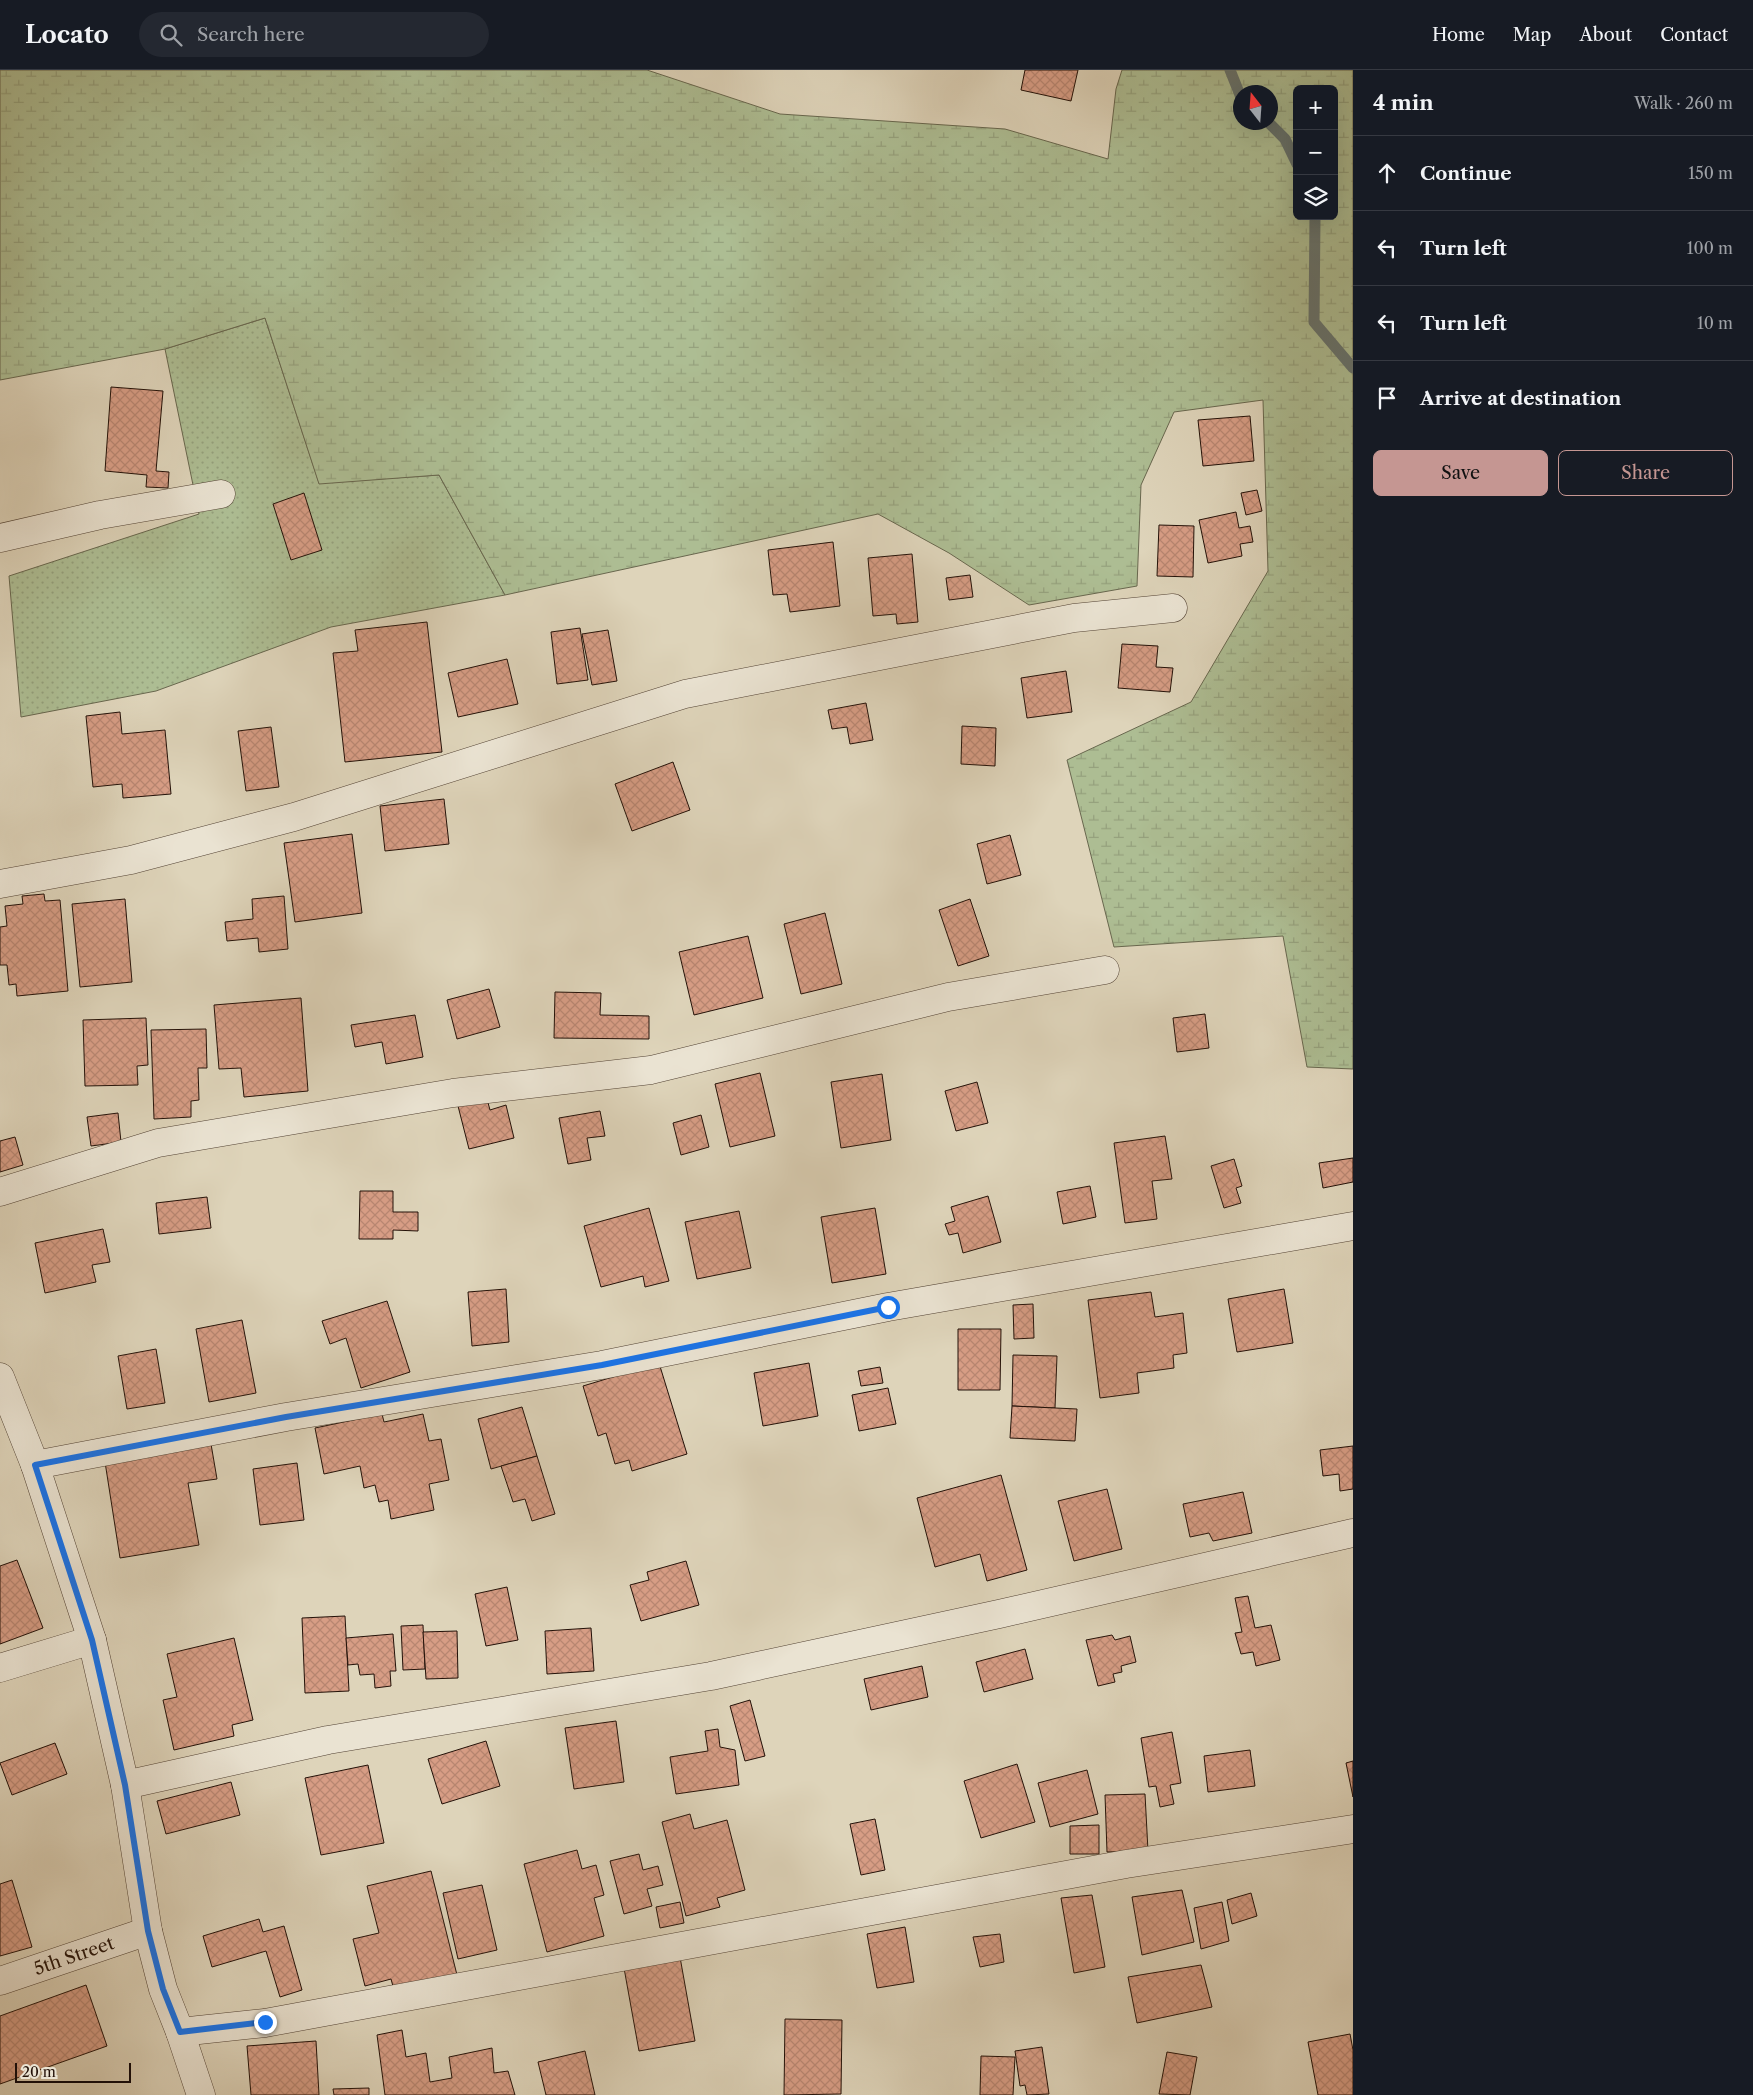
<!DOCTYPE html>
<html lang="en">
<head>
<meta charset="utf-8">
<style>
  :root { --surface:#171b24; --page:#242831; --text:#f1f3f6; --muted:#9ea1a6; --line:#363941; --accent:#c59692 }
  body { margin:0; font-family:"Libre Caslon Text",serif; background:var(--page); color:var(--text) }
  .controls { position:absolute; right:15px; top:15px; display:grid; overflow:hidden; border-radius:8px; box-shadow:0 5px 20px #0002 }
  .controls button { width:45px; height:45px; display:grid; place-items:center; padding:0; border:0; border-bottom:1px solid var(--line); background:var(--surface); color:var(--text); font:25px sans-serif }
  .compass { position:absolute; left:1233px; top:15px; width:45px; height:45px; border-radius:50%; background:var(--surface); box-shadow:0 5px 20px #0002; rotate:343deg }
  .scale { position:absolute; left:15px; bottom:12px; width:116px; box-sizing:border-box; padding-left:5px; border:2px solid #231108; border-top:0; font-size:14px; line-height:18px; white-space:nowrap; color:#231108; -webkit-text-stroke:4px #eae3d2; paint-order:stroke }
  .stop { position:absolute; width:15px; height:15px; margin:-11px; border:4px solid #1a73e8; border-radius:50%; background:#fff }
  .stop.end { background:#1a73e8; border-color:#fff; box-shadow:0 1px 5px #0008 }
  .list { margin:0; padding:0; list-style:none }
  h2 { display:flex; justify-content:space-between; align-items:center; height:65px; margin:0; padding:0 20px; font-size:21px }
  h2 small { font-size:16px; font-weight:400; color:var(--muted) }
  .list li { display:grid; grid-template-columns:32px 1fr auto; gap:15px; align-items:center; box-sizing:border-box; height:75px; padding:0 20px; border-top:1px solid var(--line) }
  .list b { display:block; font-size:19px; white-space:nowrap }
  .list em { font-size:16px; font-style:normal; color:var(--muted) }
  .actions { display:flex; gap:10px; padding:15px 20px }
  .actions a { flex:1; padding:11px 0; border:1px solid var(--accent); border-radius:8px; text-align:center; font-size:18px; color:var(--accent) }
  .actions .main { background:var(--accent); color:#111 }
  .icon { flex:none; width:28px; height:28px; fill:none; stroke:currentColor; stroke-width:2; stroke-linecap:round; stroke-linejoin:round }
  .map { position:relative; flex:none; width:1353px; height:2025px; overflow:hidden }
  header { display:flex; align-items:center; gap:30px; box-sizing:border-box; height:70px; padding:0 25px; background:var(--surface); border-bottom:1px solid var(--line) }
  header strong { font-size:24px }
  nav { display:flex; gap:28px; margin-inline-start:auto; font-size:18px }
  .search { width:350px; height:45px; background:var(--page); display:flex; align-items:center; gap:12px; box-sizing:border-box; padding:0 18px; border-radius:28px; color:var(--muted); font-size:19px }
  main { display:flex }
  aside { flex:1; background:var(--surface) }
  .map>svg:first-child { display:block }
  .grass { fill:url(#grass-dots); stroke:#68674e }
  .wetland { fill:url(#wetland-marsh); stroke:#68674e; fill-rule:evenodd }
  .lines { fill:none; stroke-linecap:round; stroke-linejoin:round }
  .stream { stroke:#677570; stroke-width:11 }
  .building { fill:url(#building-cross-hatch); stroke:#231108 }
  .street-casing { stroke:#524234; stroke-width:29 }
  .street { stroke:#eae3d2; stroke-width:28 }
  .route { stroke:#1a73e8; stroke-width:6 }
  .labels { text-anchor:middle; stroke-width:4.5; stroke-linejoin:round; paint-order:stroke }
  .street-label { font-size:18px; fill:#231108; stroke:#eae3d2 }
</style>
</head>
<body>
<header>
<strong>Locato</strong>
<div class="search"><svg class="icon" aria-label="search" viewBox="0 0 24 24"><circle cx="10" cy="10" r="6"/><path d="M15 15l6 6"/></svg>Search here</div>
<nav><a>Home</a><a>Map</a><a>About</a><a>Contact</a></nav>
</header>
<main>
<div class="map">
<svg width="1353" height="2025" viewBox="0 0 1353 2025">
  <defs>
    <pattern id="grass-dots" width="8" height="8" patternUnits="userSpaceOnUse" patternTransform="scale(1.25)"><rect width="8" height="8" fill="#adbd93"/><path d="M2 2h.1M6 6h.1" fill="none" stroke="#95a17d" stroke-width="1.8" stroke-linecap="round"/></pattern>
    <pattern id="wetland-marsh" width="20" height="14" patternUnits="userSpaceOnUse" patternTransform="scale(1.25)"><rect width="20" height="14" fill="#adbd93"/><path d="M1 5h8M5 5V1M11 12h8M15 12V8" fill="none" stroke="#95a17d"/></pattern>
    <pattern id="building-cross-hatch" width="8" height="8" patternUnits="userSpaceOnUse" patternTransform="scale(1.25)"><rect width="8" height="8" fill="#d79d85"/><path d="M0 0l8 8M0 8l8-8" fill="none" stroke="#b88671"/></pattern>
  </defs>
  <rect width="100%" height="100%" fill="#ded4ba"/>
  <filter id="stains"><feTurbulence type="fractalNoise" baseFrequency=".004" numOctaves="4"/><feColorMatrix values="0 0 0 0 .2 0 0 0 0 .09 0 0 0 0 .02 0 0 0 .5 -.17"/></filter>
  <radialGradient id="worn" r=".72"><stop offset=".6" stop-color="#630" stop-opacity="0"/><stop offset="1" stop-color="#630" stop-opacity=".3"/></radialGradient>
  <polygon class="grass" points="265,248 319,413 439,405 505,525 331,557 156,621 21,647 9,506 199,444 165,279"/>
  <path class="wetland" d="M 0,0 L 647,0 L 780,44 L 1005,59 L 1108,89 L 1116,19 L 1122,0 L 1353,0 L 1353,999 L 1307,997 L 1283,866 L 1114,877 L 1067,690 L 1191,632 L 1268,501 L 1263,330 L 1174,342 L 1141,415 L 1137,516 L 1029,535 L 949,483 L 878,444 L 505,525 L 439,405 L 319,414 L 265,248 L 165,279 L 0,310 ZM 1297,19 L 1334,19 L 1334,146 L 1297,146 ZM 1240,22 L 1270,22 L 1270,52 L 1240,52 Z"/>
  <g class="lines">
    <g class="stream">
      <polyline points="1230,0 1240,25"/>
      <polyline points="1268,52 1285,69 1297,94"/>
      <polyline points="1315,146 1314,252 1353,298"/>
    </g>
  </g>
  <g class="building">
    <polygon points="1025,0 1078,0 1071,31 1021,20"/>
    <polygon points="111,317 163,321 156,401 169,402 168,418 146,417 147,405 105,401"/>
    <polygon points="1250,346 1254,391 1203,396 1198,350"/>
    <polygon points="1257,420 1262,441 1246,445 1241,423"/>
    <polygon points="304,423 322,480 291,490 273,434"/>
    <polygon points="1236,442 1239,458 1250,456 1253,472 1240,474 1242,486 1208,493 1199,450"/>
    <polygon points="1159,455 1194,456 1193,507 1157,506"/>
    <polygon points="833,472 840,536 790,542 787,524 773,525 768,480"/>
    <polygon points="912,484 918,552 897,554 896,544 873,546 868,488"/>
    <polygon points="970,505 973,527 949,530 946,508"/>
    <polygon points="427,552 442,682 345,692 333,583 358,581 355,560"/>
    <polygon points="580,558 588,610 557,614 551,562"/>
    <polygon points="608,560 617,611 592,615 582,564"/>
    <polygon points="1122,574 1158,576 1156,597 1173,598 1170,622 1118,618"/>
    <polygon points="507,589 518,634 458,647 448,603"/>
    <polygon points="1066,601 1072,642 1027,648 1021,608"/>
    <polygon points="866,633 873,670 850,674 847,657 832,659 828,640"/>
    <polygon points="120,642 122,664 165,660 171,724 123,728 122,714 93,717 86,646"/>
    <polygon points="962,656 996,658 995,696 961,694"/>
    <polygon points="271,657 279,717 246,721 238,661"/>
    <polygon points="673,692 690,740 632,761 615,714"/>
    <polygon points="444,729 449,774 385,781 380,736"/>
    <polygon points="352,764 362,843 295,852 284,773"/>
    <polygon points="1010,765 1021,805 987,814 977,774"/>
    <polygon points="44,824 45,831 60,830 68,921 17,926 16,914 9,915 7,895 0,895 0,857 7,856 5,836 23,834 22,826"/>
    <polygon points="284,826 288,879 259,882 258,868 227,871 225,852 253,849 252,829"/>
    <polygon points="125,829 132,912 80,917 72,834"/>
    <polygon points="970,829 989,886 958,896 939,840"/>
    <polygon points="825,843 842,914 801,924 784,854"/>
    <polygon points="748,866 763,928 694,945 679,882"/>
    <polygon points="489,919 500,957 457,969 447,930"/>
    <polygon points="555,922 601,923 600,945 649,946 649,969 554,968"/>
    <polygon points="301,928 308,1021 244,1027 241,998 219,999 214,935"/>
    <polygon points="1205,944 1209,978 1177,982 1173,948"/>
    <polygon points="415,945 423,987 386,994 382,972 355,977 351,955"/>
    <polygon points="146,948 148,995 137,996 138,1015 85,1016 83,950"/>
    <polygon points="206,959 207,998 198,998 199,1030 191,1031 191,1047 154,1049 151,960"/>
    <polygon points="760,1003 775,1066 730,1077 715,1014"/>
    <polygon points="882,1004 891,1070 841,1078 831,1012"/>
    <polygon points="977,1012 988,1053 956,1061 945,1021"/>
    <polygon points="487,1029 490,1040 506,1035 514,1068 469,1079 458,1036"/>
    <polygon points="600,1041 605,1066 587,1068 591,1090 568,1094 559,1048"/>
    <polygon points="118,1043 121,1072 91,1076 87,1047"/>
    <polygon points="701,1045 709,1077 681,1085 673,1053"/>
    <polygon points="1165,1066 1172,1109 1152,1111 1157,1149 1125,1153 1114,1073"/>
    <polygon points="15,1067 23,1095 0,1102 0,1071"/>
    <polygon points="1353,1088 1353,1112 1323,1118 1319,1093"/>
    <polygon points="1234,1089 1242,1116 1236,1118 1241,1133 1224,1138 1211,1096"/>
    <polygon points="1090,1116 1096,1147 1063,1154 1057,1122"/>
    <polygon points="360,1121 393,1121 393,1142 418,1142 418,1161 393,1160 393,1169 359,1169"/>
    <polygon points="988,1126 1001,1172 963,1183 958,1163 949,1165 945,1154 955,1151 951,1137"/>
    <polygon points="207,1127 211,1158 159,1164 156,1133"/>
    <polygon points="649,1138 669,1211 645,1217 643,1206 601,1217 584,1156"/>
    <polygon points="875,1138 886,1204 832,1213 821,1147"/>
    <polygon points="739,1141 751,1198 697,1209 685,1152"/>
    <polygon points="103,1159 110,1192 92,1195 96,1212 45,1223 35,1173"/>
    <polygon points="506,1219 509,1272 472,1276 468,1222"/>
    <polygon points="1284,1219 1293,1273 1237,1282 1228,1229"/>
    <polygon points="1151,1222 1155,1247 1183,1243 1187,1283 1173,1285 1174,1298 1137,1303 1139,1323 1100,1328 1088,1230"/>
    <polygon points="387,1231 410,1302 361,1318 346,1268 330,1274 322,1251"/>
    <polygon points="1033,1234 1034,1268 1014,1269 1013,1235"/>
    <polygon points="242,1250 256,1323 209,1332 196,1259"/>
    <polygon points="958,1259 1001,1259 1000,1320 958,1320"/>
    <polygon points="156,1279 165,1333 127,1339 118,1286"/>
    <polygon points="1013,1285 1057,1286 1055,1338 1012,1336"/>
    <polygon points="659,1293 687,1384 632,1401 629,1390 615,1394 606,1363 598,1366 583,1316"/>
    <polygon points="809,1293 818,1346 763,1356 754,1303"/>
    <polygon points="880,1297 883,1313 861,1316 858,1301"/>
    <polygon points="888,1318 896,1354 859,1361 852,1325"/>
    <polygon points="1012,1336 1077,1339 1075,1371 1010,1368"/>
    <polygon points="522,1337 537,1386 491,1399 478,1349"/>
    <polygon points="382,1344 384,1352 423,1344 429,1371 441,1369 449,1410 429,1414 434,1440 391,1449 388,1430 379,1432 375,1415 364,1418 360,1396 324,1404 315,1358"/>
    <polygon points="211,1374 217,1409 188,1413 199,1475 120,1488 105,1392"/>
    <polygon points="1353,1376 1353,1419 1340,1421 1339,1404 1323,1406 1320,1380"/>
    <polygon points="537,1386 555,1444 532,1451 525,1429 513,1432 501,1396"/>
    <polygon points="297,1393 304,1450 260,1455 253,1399"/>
    <polygon points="1001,1405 1027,1500 987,1511 980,1484 935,1497 917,1428"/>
    <polygon points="1107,1419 1122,1479 1074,1491 1058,1431"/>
    <polygon points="1243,1422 1252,1463 1213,1471 1209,1463 1190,1467 1183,1434"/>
    <polygon points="17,1490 43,1558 0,1574 0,1496"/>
    <polygon points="686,1491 699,1535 641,1551 630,1515 649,1510 647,1502"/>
    <polygon points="507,1517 518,1570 486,1576 475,1524"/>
    <polygon points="1248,1526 1255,1558 1271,1555 1280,1590 1256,1596 1253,1582 1241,1584 1235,1563 1242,1562 1235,1528"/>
    <polygon points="345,1546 349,1621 305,1623 302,1548"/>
    <polygon points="423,1555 425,1599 403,1600 401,1556"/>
    <polygon points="591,1558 594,1601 547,1604 545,1561"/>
    <polygon points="457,1561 458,1608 426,1609 423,1562"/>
    <polygon points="393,1564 396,1601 390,1601 391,1616 375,1618 374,1604 360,1605 358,1594 348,1595 346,1568"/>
    <polygon points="1112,1565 1115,1570 1130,1566 1136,1592 1121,1596 1122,1602 1113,1604 1115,1612 1098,1616 1086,1570"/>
    <polygon points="234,1568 253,1650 232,1655 234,1666 174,1680 163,1630 177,1627 167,1584"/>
    <polygon points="1025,1579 1033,1609 984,1622 976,1592"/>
    <polygon points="922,1596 928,1627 871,1640 864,1609"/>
    <polygon points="750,1630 765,1686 745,1691 730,1636"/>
    <polygon points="616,1651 624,1712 574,1719 565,1658"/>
    <polygon points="718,1659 720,1677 735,1680 739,1715 676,1724 670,1687 708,1681 705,1661"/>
    <polygon points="1172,1662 1181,1713 1170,1715 1174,1734 1160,1737 1156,1716 1149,1717 1141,1668"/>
    <polygon points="486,1671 500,1716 442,1734 428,1689"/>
    <polygon points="55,1673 67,1704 12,1725 0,1693"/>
    <polygon points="1250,1680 1255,1716 1208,1722 1204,1686"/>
    <polygon points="1353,1691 1353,1727 1346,1693"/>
    <polygon points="1017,1694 1035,1752 981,1768 964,1711"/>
    <polygon points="368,1695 384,1773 321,1785 305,1708"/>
    <polygon points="1087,1700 1098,1744 1050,1757 1038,1713"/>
    <polygon points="231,1712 240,1745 166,1764 157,1731"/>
    <polygon points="1145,1724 1148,1781 1107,1782 1105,1725"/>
    <polygon points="690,1744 694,1759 727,1750 745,1820 717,1828 720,1837 686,1846 662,1752"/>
    <polygon points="875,1749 885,1800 861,1805 850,1754"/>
    <polygon points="1099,1755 1099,1784 1070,1784 1070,1756"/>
    <polygon points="577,1780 582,1799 596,1795 604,1825 594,1828 604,1866 547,1882 524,1794"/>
    <polygon points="639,1784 643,1800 658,1796 663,1815 647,1819 652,1836 624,1844 610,1791"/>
    <polygon points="431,1801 457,1905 394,1920 391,1909 365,1916 353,1869 379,1863 367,1816"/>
    <polygon points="12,1810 32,1877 0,1886 0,1814"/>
    <polygon points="482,1815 497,1880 458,1889 443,1823"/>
    <polygon points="1182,1820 1194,1872 1142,1885 1132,1827"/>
    <polygon points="1251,1823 1257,1846 1232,1854 1227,1830"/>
    <polygon points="1092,1825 1105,1897 1074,1903 1061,1828"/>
    <polygon points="680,1832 684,1853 660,1858 656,1837"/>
    <polygon points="1222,1832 1229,1871 1201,1879 1194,1838"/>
    <polygon points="259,1849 263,1862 284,1856 302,1920 280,1927 266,1881 212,1897 203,1866"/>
    <polygon points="905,1857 914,1912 877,1918 867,1864"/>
    <polygon points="1000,1864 1004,1892 980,1897 973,1867"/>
    <polygon points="680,1887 695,1971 639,1981 624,1898"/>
    <polygon points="1201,1895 1212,1937 1137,1953 1128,1907"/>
    <polygon points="86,1915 107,1976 0,2014 0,1946"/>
    <polygon points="785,1949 842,1950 841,2024 784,2025"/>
    <polygon points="402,1960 406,1987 426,1983 430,2012 452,2008 449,1987 492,1978 494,2003 508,2001 515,2025 385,2025 377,1965"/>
    <polygon points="1350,1964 1353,1980 1353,2025 1318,2025 1308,1972"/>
    <polygon points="316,1971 319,2025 251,2025 247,1976"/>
    <polygon points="1042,1977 1049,2024 1027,2025 1025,2015 1020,2016 1015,1981"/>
    <polygon points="585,1981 595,2025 546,2025 538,1992"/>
    <polygon points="1167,1982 1197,1987 1190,2025 1159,2024"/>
    <polygon points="981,1986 1015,1987 1013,2025 980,2025"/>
    <polygon points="369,2018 369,2025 334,2025 333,2019"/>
  </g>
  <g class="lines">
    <g class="street-casing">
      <g id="street">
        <polyline points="0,468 100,445 221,424"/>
        <polyline points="0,814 131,790 294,747 685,624 1074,548 1173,538"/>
        <polyline points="0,1122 158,1073 453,1023 651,1000 948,927 1105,900"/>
        <polyline points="0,1307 35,1395 92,1570 125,1715 148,1861 163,1919 180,1962 201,2025"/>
        <polyline points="35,1395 286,1347 602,1295 888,1237 1353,1156"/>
        <polyline points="0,1598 92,1570"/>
        <polyline points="125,1715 328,1670 711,1606 999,1544 1353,1463"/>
        <polyline points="0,1911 148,1861"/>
        <polyline points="180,1962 265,1953 1126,1794 1353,1759"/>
      </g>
    </g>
    <use href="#street" class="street"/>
  </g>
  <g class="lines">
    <polyline class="route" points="265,1952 180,1962 163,1919 148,1861 125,1715 92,1570 35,1395 286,1347 602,1295 888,1237"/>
  </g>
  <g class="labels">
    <g class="street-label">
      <text transform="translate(74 1886) rotate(-19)" y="6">5th Street</text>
    </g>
  </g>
  <rect width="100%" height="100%" filter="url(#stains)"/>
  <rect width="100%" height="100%" fill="url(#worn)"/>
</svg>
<div class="controls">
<button>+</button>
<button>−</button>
<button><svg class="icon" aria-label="layers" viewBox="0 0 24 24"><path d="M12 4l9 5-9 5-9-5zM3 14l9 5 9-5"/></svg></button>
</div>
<svg class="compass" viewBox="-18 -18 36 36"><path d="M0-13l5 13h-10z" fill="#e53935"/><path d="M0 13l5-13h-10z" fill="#9ea1a6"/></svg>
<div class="scale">20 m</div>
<div class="stop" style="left:888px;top:1237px"></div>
<div class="stop end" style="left:265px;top:1952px"></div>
</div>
<aside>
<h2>4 min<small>Walk · 260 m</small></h2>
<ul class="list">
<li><svg class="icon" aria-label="ahead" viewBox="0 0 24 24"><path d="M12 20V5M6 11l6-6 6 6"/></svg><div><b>Continue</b></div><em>150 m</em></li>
<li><svg class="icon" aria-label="left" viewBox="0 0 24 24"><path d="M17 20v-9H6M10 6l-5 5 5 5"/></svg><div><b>Turn left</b></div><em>100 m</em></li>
<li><svg class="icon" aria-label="left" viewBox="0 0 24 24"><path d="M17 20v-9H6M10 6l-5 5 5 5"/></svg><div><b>Turn left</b></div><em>10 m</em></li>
<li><svg class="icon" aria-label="arrive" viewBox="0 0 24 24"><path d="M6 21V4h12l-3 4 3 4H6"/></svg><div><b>Arrive at destination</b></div></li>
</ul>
<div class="actions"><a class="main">Save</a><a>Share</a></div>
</aside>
</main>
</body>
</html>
